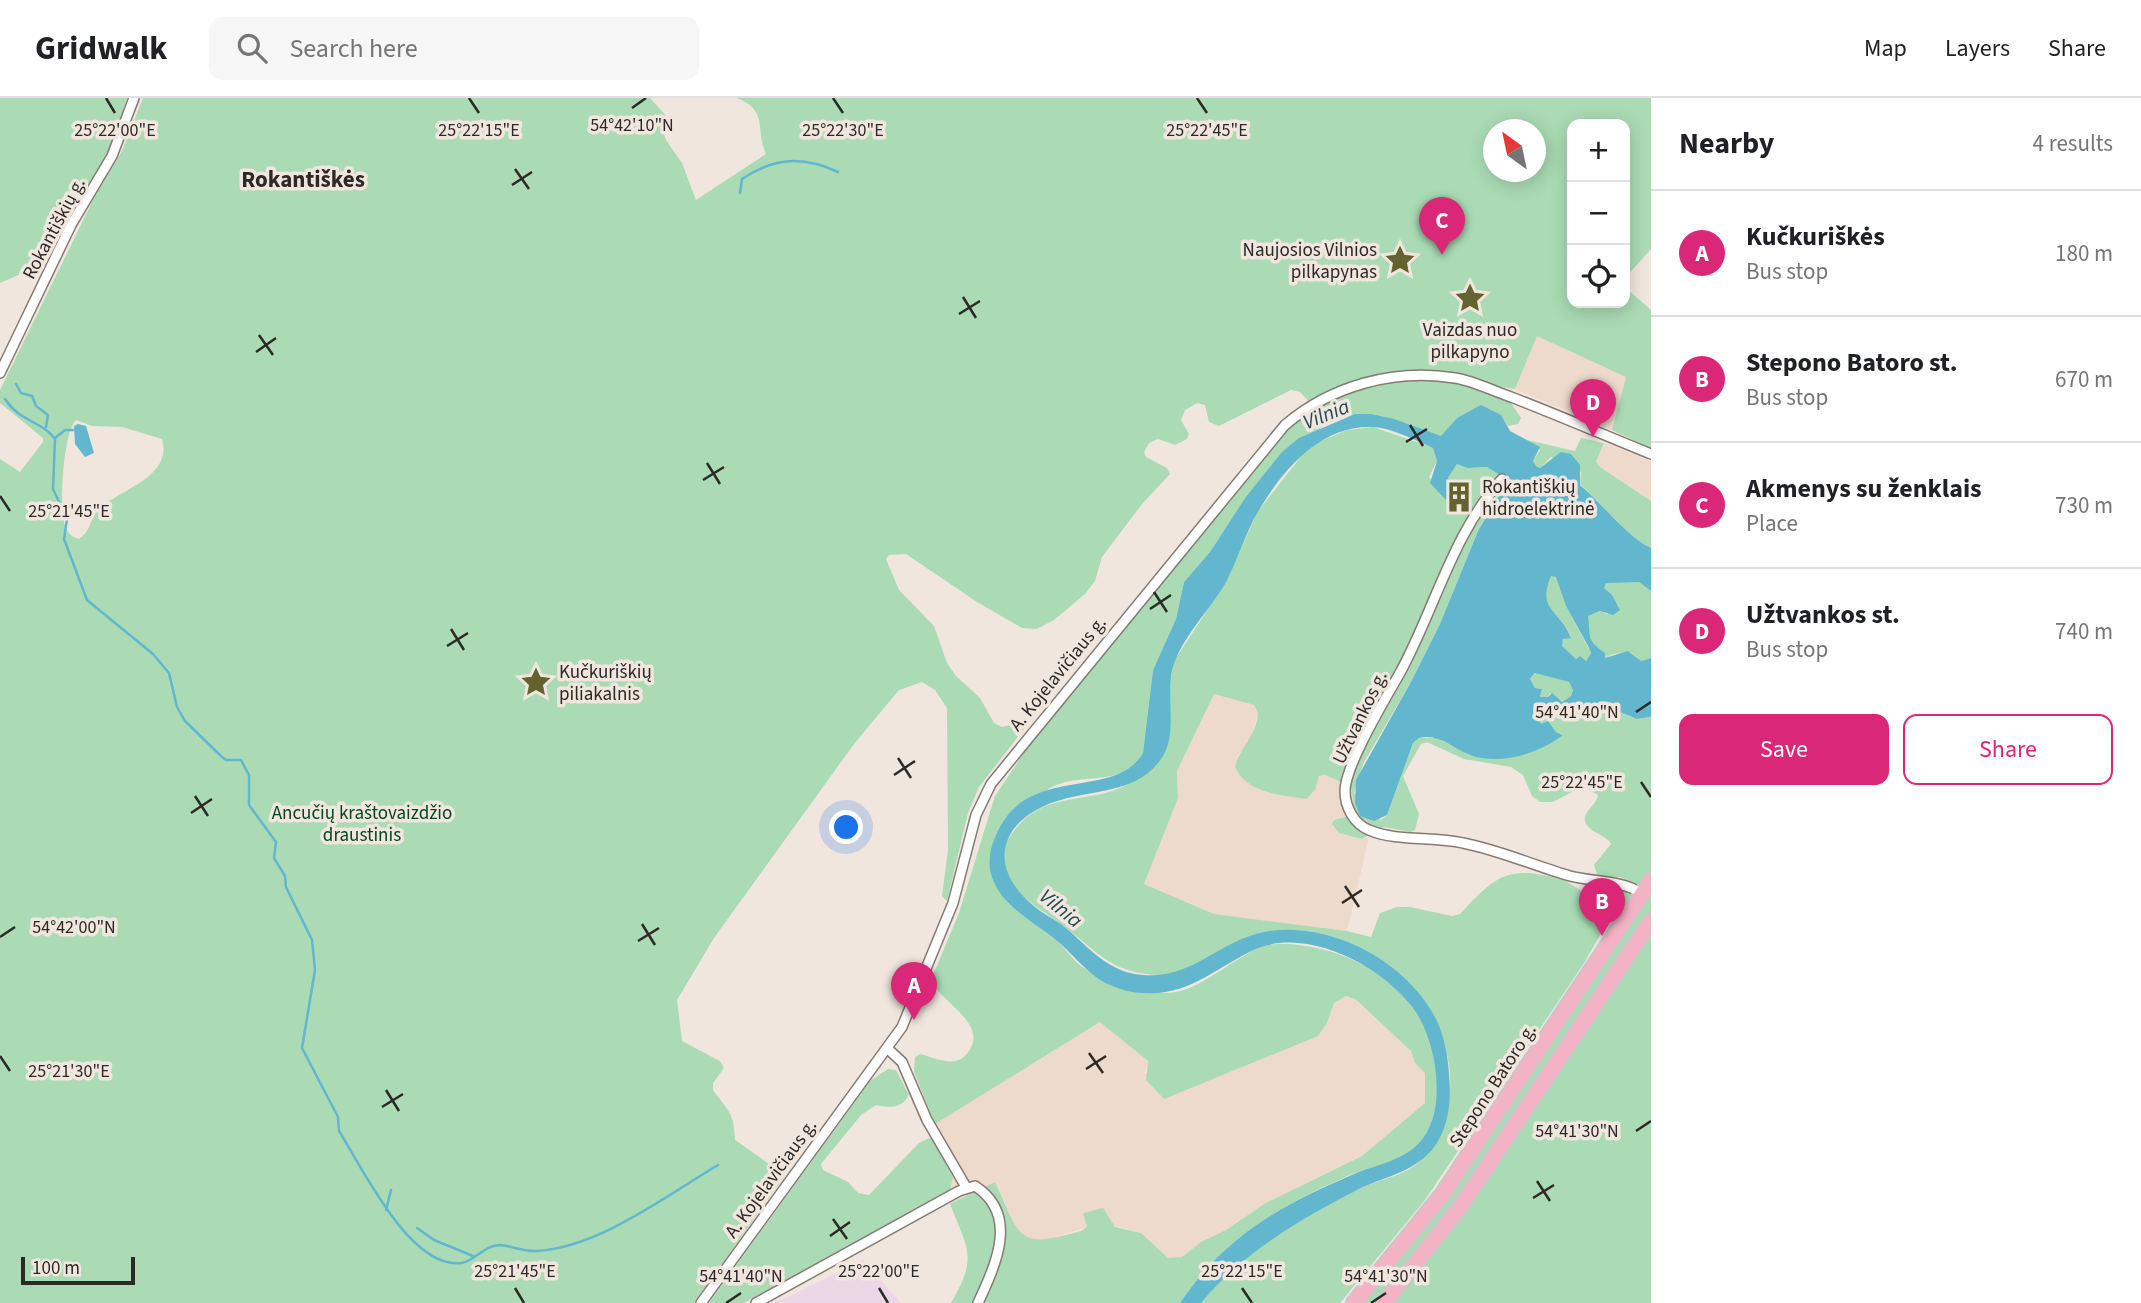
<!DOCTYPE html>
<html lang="en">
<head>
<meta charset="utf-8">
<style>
  :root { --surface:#fff; --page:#f6f6f6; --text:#202124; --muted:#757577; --line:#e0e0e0; --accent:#db2777 }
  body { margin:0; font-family:"Source Sans 3",sans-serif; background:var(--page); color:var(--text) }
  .controls { position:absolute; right:21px; top:21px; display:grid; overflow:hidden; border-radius:14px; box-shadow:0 4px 18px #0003 }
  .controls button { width:63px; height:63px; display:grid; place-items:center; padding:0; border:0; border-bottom:2px solid var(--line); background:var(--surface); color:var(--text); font:35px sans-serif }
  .compass { position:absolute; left:1483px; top:21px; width:63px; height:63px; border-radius:50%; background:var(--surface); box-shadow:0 4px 18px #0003; rotate:327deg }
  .scale { position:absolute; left:21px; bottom:18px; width:114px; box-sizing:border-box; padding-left:7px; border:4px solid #2d2926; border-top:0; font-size:19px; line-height:24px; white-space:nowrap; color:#2d2926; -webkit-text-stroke:5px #f1e6de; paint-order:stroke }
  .you { position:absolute; left:847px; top:730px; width:24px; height:24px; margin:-18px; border:5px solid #fff; border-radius:50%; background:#1a73e8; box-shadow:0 0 0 10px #1a73e833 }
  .badge { display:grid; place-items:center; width:46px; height:46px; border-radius:50%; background:var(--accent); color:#fff; font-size:23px; font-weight:700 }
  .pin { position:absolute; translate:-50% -58px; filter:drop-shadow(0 2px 4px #0008) }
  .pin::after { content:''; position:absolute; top:37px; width:24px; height:21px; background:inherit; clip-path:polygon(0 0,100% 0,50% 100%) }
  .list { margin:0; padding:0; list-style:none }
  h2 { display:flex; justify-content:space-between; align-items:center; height:91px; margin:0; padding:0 28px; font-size:30px }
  h2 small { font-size:23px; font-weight:400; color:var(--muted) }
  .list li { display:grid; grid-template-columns:46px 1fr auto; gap:21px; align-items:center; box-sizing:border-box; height:126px; padding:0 28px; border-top:2px solid var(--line) }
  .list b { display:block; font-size:26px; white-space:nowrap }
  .list p { margin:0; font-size:23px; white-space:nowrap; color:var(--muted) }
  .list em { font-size:23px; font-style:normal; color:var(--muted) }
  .actions { display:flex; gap:14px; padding:21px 28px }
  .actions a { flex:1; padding:16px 0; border:2px solid var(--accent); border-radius:14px; text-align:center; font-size:24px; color:var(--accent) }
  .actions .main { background:var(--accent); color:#fff }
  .icon { flex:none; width:38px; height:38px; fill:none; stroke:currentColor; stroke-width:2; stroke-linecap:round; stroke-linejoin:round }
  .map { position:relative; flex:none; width:1651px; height:1205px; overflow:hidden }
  header { display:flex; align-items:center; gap:42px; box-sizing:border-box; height:98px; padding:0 35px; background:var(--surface); border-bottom:2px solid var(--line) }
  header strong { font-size:33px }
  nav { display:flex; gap:38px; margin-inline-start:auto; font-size:24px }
  .search { width:490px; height:63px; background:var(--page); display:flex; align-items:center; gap:18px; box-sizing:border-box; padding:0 24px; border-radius:14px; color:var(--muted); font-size:26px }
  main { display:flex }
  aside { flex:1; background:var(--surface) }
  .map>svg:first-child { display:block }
  .industrial { fill:#eedacb }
  .education { fill:#ecd7e6 }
  .green { fill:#aadbb4; fill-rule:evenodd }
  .water { fill:#62b7cf; fill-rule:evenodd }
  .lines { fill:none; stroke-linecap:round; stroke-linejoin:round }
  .stream { stroke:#62b7cf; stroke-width:2.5 }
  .street-casing { stroke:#857b74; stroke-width:12 }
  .primary-casing { stroke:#c8c7c7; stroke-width:18 }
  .street { stroke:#fff; stroke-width:9 }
  .primary { stroke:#f3b3c4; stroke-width:14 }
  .ticks { fill:none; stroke:#2d2926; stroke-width:2.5 }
  .labels { text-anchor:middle; stroke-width:7; stroke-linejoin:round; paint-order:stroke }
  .street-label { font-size:19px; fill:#2d2926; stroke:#f1e6de }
  .poi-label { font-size:19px; fill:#2d2926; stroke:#f1e6de; text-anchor:start }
  .park-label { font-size:19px; fill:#01481e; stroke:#f1e6de }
  .water-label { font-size:21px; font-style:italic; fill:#234a55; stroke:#f1e6de }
  .quarter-label { font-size:23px; font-weight:bold; fill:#2d2926; stroke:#f1e6de }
  .ticks-label { font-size:18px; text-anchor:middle; fill:#2d2926; stroke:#f1e6de; stroke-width:7; stroke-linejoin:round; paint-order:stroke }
</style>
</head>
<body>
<header>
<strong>Gridwalk</strong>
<div class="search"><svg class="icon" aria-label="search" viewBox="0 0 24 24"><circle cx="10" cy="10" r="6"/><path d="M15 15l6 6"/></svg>Search here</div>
<nav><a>Map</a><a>Layers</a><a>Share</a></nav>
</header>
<main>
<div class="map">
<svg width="1651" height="1205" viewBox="0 0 1651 1205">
  <rect width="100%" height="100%" fill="#f1e6de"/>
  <g class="industrial">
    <polygon points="1537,237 1626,279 1612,332 1515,291"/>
    <polygon points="1604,345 1651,363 1651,403 1600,369 1596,364"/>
    <polygon points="1214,596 1254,607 1258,615 1252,638 1238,658 1311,698 1319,679 1325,677 1351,688 1355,716 1334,722 1362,741 1369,740 1347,833 1214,816 1144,786 1178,700 1177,673"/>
    <polygon points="1346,898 1354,901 1411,953 1415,965 1426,975 1425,1005 1362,1058 1264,1106 1226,1132 1201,1144 1182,1159 1168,1160 1141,1135 1115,1128 1087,1129 1042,1144 1031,1143 1017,1132 995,1084 950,1106 953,1080 928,1030 1101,924 1148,963 1144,976 1327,925 1334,905"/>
  </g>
  <polygon class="education" points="863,1162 901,1205 772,1205 784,1201"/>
  <g class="green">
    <polygon points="0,0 127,0 110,51 39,168 0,185"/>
    <path d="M 143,0 L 650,0 L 668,20 L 663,33 L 666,42 L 682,65 L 696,102 L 766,56 C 755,33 769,11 736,0 L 1651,0 L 1651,151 L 1626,179 L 1627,191 L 1651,212 L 1651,351 L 1612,332 L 1626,279 L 1537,238 L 1515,291 L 1489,287 L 1509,302 L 1521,320 L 1518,326 L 1508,328 L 1500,317 L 1457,320 L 1441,339 L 1371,316 L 1342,320 L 1323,328 L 1245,400 L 1210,454 L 1184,484 L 1176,521 L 1153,572 L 1143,655 C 1123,690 1085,674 1054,688 C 1039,695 1009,727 995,739 L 1008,805 C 1023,819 1041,830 1058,844 C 1067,852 1074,864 1084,870 C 1096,878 1143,891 1159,894 C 1192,902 1233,858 1264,848 C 1277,844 1293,846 1306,848 C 1364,857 1421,896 1434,957 C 1440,983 1438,1023 1421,1044 C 1405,1063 1372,1068 1350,1077 C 1279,1108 1224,1140 1180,1205 L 951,1205 C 978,1159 968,1152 950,1106 L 995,1084 C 1022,1142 1016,1151 1081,1133 L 1087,1129 L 1083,1115 L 1103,1110 L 1115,1129 L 1141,1135 L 1168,1160 L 1182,1159 L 1201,1144 L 1226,1132 L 1264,1106 L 1362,1058 L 1425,1005 L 1425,975 L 1415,965 L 1411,953 L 1355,901 L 1346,898 L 1334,905 L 1327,925 L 1318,938 L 1164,1001 L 1146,982 L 1148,963 L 1100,924 L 935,1026 L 914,974 L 915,959 L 920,956 C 937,960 956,972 969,953 C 988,925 940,904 931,882 L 959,815 L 995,698 L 1034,640 L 1273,344 L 1314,309 L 1300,294 L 1291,292 L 1219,328 L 1209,324 L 1205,307 L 1197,305 L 1185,312 L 1181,322 L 1189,336 L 1187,341 L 1175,347 L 1158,341 L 1149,345 L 1144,354 L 1146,359 L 1167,370 L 1170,376 L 1142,406 L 1102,459 L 1095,483 L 1085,496 L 1054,522 L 1037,531 L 1022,530 L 977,504 L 906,456 L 889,457 L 886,461 L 899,492 L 934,528 L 947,565 L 956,578 L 980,600 L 994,625 L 1002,629 L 1019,625 L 1027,627 L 979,689 L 968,715 L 947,803 L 942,798 L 948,752 L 947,610 L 935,592 L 922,584 L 899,592 L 854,646 L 714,840 L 677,902 L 682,943 L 720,963 L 724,970 L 713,985 L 713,992 C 728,1013 734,1014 735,1042 L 785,1077 L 694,1205 L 0,1205 L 0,361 L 20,374 L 43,344 L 43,340 L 0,305 L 0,292 L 94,100 L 122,53 ZM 1572,26 L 1625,26 L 1625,205 L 1572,205 ZM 1493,32 L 1535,32 L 1535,74 L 1493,74 ZM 76,322 L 92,328 L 122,329 L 162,341 C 173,379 121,391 100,410 C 90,419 91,434 79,441 C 73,439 69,437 66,431 C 58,414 63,334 76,322 Z"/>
    <path d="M 1373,329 L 1434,350 L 1437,363 L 1429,379 L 1446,401 L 1453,388 L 1448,380 L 1457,366 L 1467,370 L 1487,369 L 1508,381 L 1478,433 L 1440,526 L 1412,582 L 1363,666 L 1354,695 L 1381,722 L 1387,717 L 1413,645 L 1419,640 L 1437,640 L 1469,657 L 1563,636 L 1556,634 L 1547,624 L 1541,627 L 1539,620 L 1547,608 L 1562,610 L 1566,616 L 1580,616 L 1593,609 C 1609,614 1621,612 1636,621 L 1651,619 L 1651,774 L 1640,787 L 1620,779 L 1598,779 L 1594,767 L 1611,746 C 1606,736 1587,734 1585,723 C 1583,713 1597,707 1598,697 L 1583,688 L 1553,704 L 1540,704 L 1532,698 L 1523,677 L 1511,669 L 1464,661 L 1427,644 L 1421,646 L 1403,678 L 1419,716 L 1415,732 L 1411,734 L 1384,729 L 1362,741 L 1339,735 L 1332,726 L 1334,722 L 1355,716 L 1351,688 L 1325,677 L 1319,678 L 1315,692 L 1306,701 C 1281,697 1246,695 1235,669 C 1240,649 1257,637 1258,615 L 1254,607 L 1214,596 L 1177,673 L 1178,700 L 1144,786 L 1214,816 L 1347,833 L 1371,839 L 1380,815 L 1397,809 L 1410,809 L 1452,818 L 1460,816 C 1494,780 1506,766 1559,781 C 1569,783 1578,792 1588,796 L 1603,791 L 1628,792 L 1632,798 L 1603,832 L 1584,865 L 1425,1102 L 1340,1205 L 1201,1205 C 1244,1153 1304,1114 1366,1088 C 1383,1081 1416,1074 1425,1057 C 1434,1040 1449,1012 1450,994 C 1456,907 1372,831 1288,832 C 1279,833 1269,838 1261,841 C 1237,850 1183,878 1160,877 C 1109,876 1096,851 1058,824 C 1025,801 978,772 1018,728 C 1042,700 1073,703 1106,695 C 1125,690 1140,679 1155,668 L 1174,563 L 1225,485 L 1258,413 L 1303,356 L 1318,344 L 1347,332 Z"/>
    <path d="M 1581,340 L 1604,345 L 1596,364 L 1600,369 L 1651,403 L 1651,450 C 1628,440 1602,405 1580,386 L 1581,374 L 1551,359 L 1540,370 L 1535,368 L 1533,363 L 1540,352 L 1527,342 L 1575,353 Z"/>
    <path d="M 1551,477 L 1557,479 L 1566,508 L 1591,555 L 1586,563 L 1571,559 L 1561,548 L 1563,541 L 1571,539 C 1561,512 1534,513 1551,477 Z"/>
    <polygon points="1617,483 1639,484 1651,493 1651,560 1641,563 1630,554 1613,556 1605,560 1589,542 1587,518 1601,513 1607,516 1619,509 1603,490 1606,485"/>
    <polygon points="1536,575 1569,584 1573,592 1571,598 1562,604 1550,595 1548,599 1540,599 1542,591 1535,590 1530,581"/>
    <polygon points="1651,791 1651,816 1474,1083 1379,1205 1360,1205"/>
    <polygon points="1651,837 1651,1205 1394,1205 1480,1095"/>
    <path d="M 888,971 L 896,972 L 909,997 C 901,1011 891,1010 876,1007 L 861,1017 L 821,1066 L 823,1072 L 848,1084 L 858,1095 L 869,1097 L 919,1045 L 929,1040 L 934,1041 L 953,1080 L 950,1092 L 744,1205 L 709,1205 L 871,982 Z"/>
  </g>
  <g class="water">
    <path d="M 1481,307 L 1501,317 L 1510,333 L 1540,349 L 1533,363 L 1536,368 L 1540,370 L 1561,354 L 1571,356 L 1580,367 L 1580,387 C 1602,405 1628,440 1651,450 L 1651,493 L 1639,484 L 1606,485 L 1604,490 L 1612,497 L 1620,512 L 1613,517 L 1600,513 L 1588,518 C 1591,538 1585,541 1605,555 L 1605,560 L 1628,553 L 1641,563 L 1651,560 L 1651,619 L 1636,621 C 1621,612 1609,614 1593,609 L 1580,616 L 1566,616 L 1562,610 L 1547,608 L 1539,620 L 1541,626 L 1548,623 L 1556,634 L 1563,637 C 1540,655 1500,668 1470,657 C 1452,650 1439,635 1419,640 L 1413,645 L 1387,717 L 1374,723 L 1360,718 L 1355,705 L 1356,682 L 1412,582 L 1440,526 L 1478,433 L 1508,382 L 1487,369 L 1467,370 L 1457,366 L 1448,380 L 1453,388 L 1446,402 L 1430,385 L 1437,363 L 1433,350 C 1414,342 1393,330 1372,329 C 1320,327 1283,372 1259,412 C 1245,435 1238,462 1225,486 C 1209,513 1182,539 1173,569 C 1165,596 1178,633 1163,658 C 1139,697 1091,691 1054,704 C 998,724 987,770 1034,808 C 1042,815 1052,820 1061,826 C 1084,844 1104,871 1135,876 C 1191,885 1215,844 1264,834 C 1328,822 1406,862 1436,921 C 1444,937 1448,958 1449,976 C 1452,1005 1448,1039 1425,1059 C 1406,1076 1381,1080 1359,1091 C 1300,1121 1244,1154 1201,1205 L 1180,1205 C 1225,1138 1281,1107 1354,1076 C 1375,1067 1401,1063 1417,1047 C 1448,1018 1438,949 1417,916 C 1388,871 1309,828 1256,851 C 1216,869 1190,898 1144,895 C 1133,895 1121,892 1110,887 C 1089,878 1075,858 1057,843 C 1034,824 1002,809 992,779 C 986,762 992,744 1000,729 C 1033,667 1116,702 1143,655 L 1153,572 L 1176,521 L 1184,484 L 1210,454 L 1245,400 L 1282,354 L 1299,340 L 1355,316 L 1371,316 L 1394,321 L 1441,338 L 1457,320 ZM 1551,478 L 1556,479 L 1566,508 L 1588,548 L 1591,555 L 1586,563 L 1580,558 L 1576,561 L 1562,548 L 1563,541 L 1571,540 C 1561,512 1536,513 1551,478 ZM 1535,575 L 1569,584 L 1573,592 L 1571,598 L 1562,604 L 1552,595 L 1548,599 L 1540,599 L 1542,591 L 1535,590 L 1530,581 Z"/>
    <polygon points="78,326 86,328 94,355 85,359 75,346 74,328"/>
  </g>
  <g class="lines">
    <g class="stream">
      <path d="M 740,95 L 742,81 C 775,59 803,58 838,74"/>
      <polyline points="16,286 21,295 32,298 36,308 48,317 46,329"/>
      <path d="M 5,301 C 20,324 42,323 55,341 L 53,391 L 67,421 L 64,441 L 87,502 L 153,556 L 169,575 L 177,609 L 185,623 L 222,659 L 226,662 L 241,662 L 249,677 L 249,707 L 276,744 L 274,760 L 285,778 L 286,789 L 312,842 L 315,872 L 302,950 L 338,1019 L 339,1033 C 362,1069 410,1172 462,1165 C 474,1163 485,1147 500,1147 C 512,1148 524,1154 536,1153 C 598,1150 666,1098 718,1067"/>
      <polyline points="55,340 65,332 73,332"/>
      <polyline points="386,1112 391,1092"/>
      <polyline points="417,1130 434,1142 473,1158"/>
    </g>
    <g class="street-casing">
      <g id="street">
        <polyline points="0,275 71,127 112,58 134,0"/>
        <path d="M 1502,381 C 1453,435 1435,510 1401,573 C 1387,598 1345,667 1345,693 C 1345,709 1354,726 1369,732 C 1397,744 1433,738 1463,745 C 1499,752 1535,768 1570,778 C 1593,784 1622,782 1641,795"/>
        <polyline points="888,951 902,964 927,1022 966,1089"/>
        <path d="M 701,1205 L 902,929 L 953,805 L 976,717 L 991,686 L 1285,327 C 1331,288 1394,270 1455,280 C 1474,283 1493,293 1511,299 C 1558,317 1604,337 1651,356"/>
        <path d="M 756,1205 L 959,1093 L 975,1088 C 1020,1117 995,1168 978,1205"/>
      </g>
    </g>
    <g class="primary-casing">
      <g id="primary">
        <polyline points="1354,1205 1442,1097 1651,782"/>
        <polyline points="1384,1205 1460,1109 1651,823"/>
      </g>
    </g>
    <use href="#street" class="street"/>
    <use href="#primary" class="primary"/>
  </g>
  <path class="ticks" d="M 106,0 L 115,15M 469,0 L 479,15M 833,0 L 843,15M 1197,0 L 1207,15M 632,10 L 646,0M 515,71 L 529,91M 512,87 L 532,74M 963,199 L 976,220M 959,216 L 980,203M 259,237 L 273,257M 256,254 L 276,240M 1410,327 L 1423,348M 1406,344 L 1427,331M 707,365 L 720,386M 703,382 L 724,369M 0,398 L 10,413M 1154,494 L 1167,514M 1150,511 L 1171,497M 451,531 L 464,552M 447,548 L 468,535M 1636,614 L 1651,604M 898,660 L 911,680M 894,677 L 915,663M 1641,684 L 1651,699M 195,698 L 208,718M 191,715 L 212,701M 1345,788 L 1359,809M 1342,805 L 1362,792M 642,826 L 655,847M 0,839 L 15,829M 638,843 L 659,830M 1089,955 L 1103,975M 0,958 L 10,973M 1086,971 L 1106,958M 386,992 L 399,1013M 382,1009 L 403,996M 1636,1033 L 1651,1023M 1537,1083 L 1550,1103M 1533,1100 L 1554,1087M 833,1121 L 847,1141M 830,1138 L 850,1124M 515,1190 L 524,1205M 879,1190 L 888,1205M 1242,1190 L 1252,1205M 726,1205 L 741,1195M 1371,1205 L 1386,1195"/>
  <defs>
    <g id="sight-bare" transform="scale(2.415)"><path d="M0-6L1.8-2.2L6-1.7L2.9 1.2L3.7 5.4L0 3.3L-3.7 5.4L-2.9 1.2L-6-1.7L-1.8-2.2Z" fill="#64622f" stroke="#f1e6de" stroke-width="2.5" paint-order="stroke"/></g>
    <g id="building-bare" transform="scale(2.415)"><path d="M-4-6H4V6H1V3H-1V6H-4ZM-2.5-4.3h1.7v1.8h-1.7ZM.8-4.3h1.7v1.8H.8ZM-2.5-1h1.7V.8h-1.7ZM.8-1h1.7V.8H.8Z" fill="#64622f" stroke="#f1e6de" stroke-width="2.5" paint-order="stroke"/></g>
  </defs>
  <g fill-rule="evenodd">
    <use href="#sight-bare" x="1400" y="162"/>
    <use href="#sight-bare" x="1470" y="200"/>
    <use href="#building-bare" x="1459" y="399"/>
    <use href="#sight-bare" x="536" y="584"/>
  </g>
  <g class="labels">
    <g class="street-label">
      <text transform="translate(53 130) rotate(-62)" y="7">Rokantiškių g.</text>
      <text transform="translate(1057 575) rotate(-51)" y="7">A. Kojelavičiaus g.</text>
      <text transform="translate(1359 619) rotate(-64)" y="7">Užtvankos g.</text>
      <text transform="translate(1492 987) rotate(-57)" y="7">Stepono Batoro g.</text>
      <text transform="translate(770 1080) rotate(-54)" y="7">A. Kojelavičiaus g.</text>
    </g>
    <g class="poi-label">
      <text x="1377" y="158" text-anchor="end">Naujosios Vilnios<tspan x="1377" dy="22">pilkapynas</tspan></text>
      <text x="1470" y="238" text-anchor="middle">Vaizdas nuo<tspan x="1470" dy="22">pilkapyno</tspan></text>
      <text x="1482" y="395">Rokantiškių<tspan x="1482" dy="22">hidroelektrinė</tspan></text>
      <text x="559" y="580">Kučkuriškių<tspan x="559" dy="22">piliakalnis</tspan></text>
    </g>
    <g class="park-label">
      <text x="362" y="721">Ancučių kraštovaizdžio<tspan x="362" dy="22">draustinis</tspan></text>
    </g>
    <g class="water-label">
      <text transform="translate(1326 316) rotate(-22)" y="7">Vilnia</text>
      <text transform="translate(1061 810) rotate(39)" y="7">Vilnia</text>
    </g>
    <g class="quarter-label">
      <text x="303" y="89">Rokantiškės</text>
    </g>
  </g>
  <g class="ticks-label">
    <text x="632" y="33">54°42'10"N</text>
    <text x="115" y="38">25°22'00"E</text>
    <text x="479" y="38">25°22'15"E</text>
    <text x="843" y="38">25°22'30"E</text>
    <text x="1207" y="38">25°22'45"E</text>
    <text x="69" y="419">25°21'45"E</text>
    <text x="1577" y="620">54°41'40"N</text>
    <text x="1582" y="690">25°22'45"E</text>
    <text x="74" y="835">54°42'00"N</text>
    <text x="69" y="979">25°21'30"E</text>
    <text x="1577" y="1039">54°41'30"N</text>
    <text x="515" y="1179">25°21'45"E</text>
    <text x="879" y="1179">25°22'00"E</text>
    <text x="1242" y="1179">25°22'15"E</text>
    <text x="741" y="1184">54°41'40"N</text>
    <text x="1386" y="1184">54°41'30"N</text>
  </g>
</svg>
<div class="controls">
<button>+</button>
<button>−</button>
<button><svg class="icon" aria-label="locate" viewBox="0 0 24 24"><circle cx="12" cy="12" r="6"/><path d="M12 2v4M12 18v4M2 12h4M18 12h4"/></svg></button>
</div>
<svg class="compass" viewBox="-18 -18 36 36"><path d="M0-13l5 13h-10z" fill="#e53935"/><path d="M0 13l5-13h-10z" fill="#757577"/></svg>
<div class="scale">100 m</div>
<div class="you"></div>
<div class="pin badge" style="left:914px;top:922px">A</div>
<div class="pin badge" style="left:1602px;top:838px">B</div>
<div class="pin badge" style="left:1442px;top:157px">C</div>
<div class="pin badge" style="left:1593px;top:339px">D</div>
</div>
<aside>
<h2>Nearby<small>4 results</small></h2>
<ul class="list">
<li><span class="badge">A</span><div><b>Kučkuriškės</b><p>Bus stop</p></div><em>180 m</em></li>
<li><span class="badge">B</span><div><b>Stepono Batoro st.</b><p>Bus stop</p></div><em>670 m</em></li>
<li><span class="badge">C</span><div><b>Akmenys su ženklais</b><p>Place</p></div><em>730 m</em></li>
<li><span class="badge">D</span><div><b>Užtvankos st.</b><p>Bus stop</p></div><em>740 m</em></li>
</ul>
<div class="actions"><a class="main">Save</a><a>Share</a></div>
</aside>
</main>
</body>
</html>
